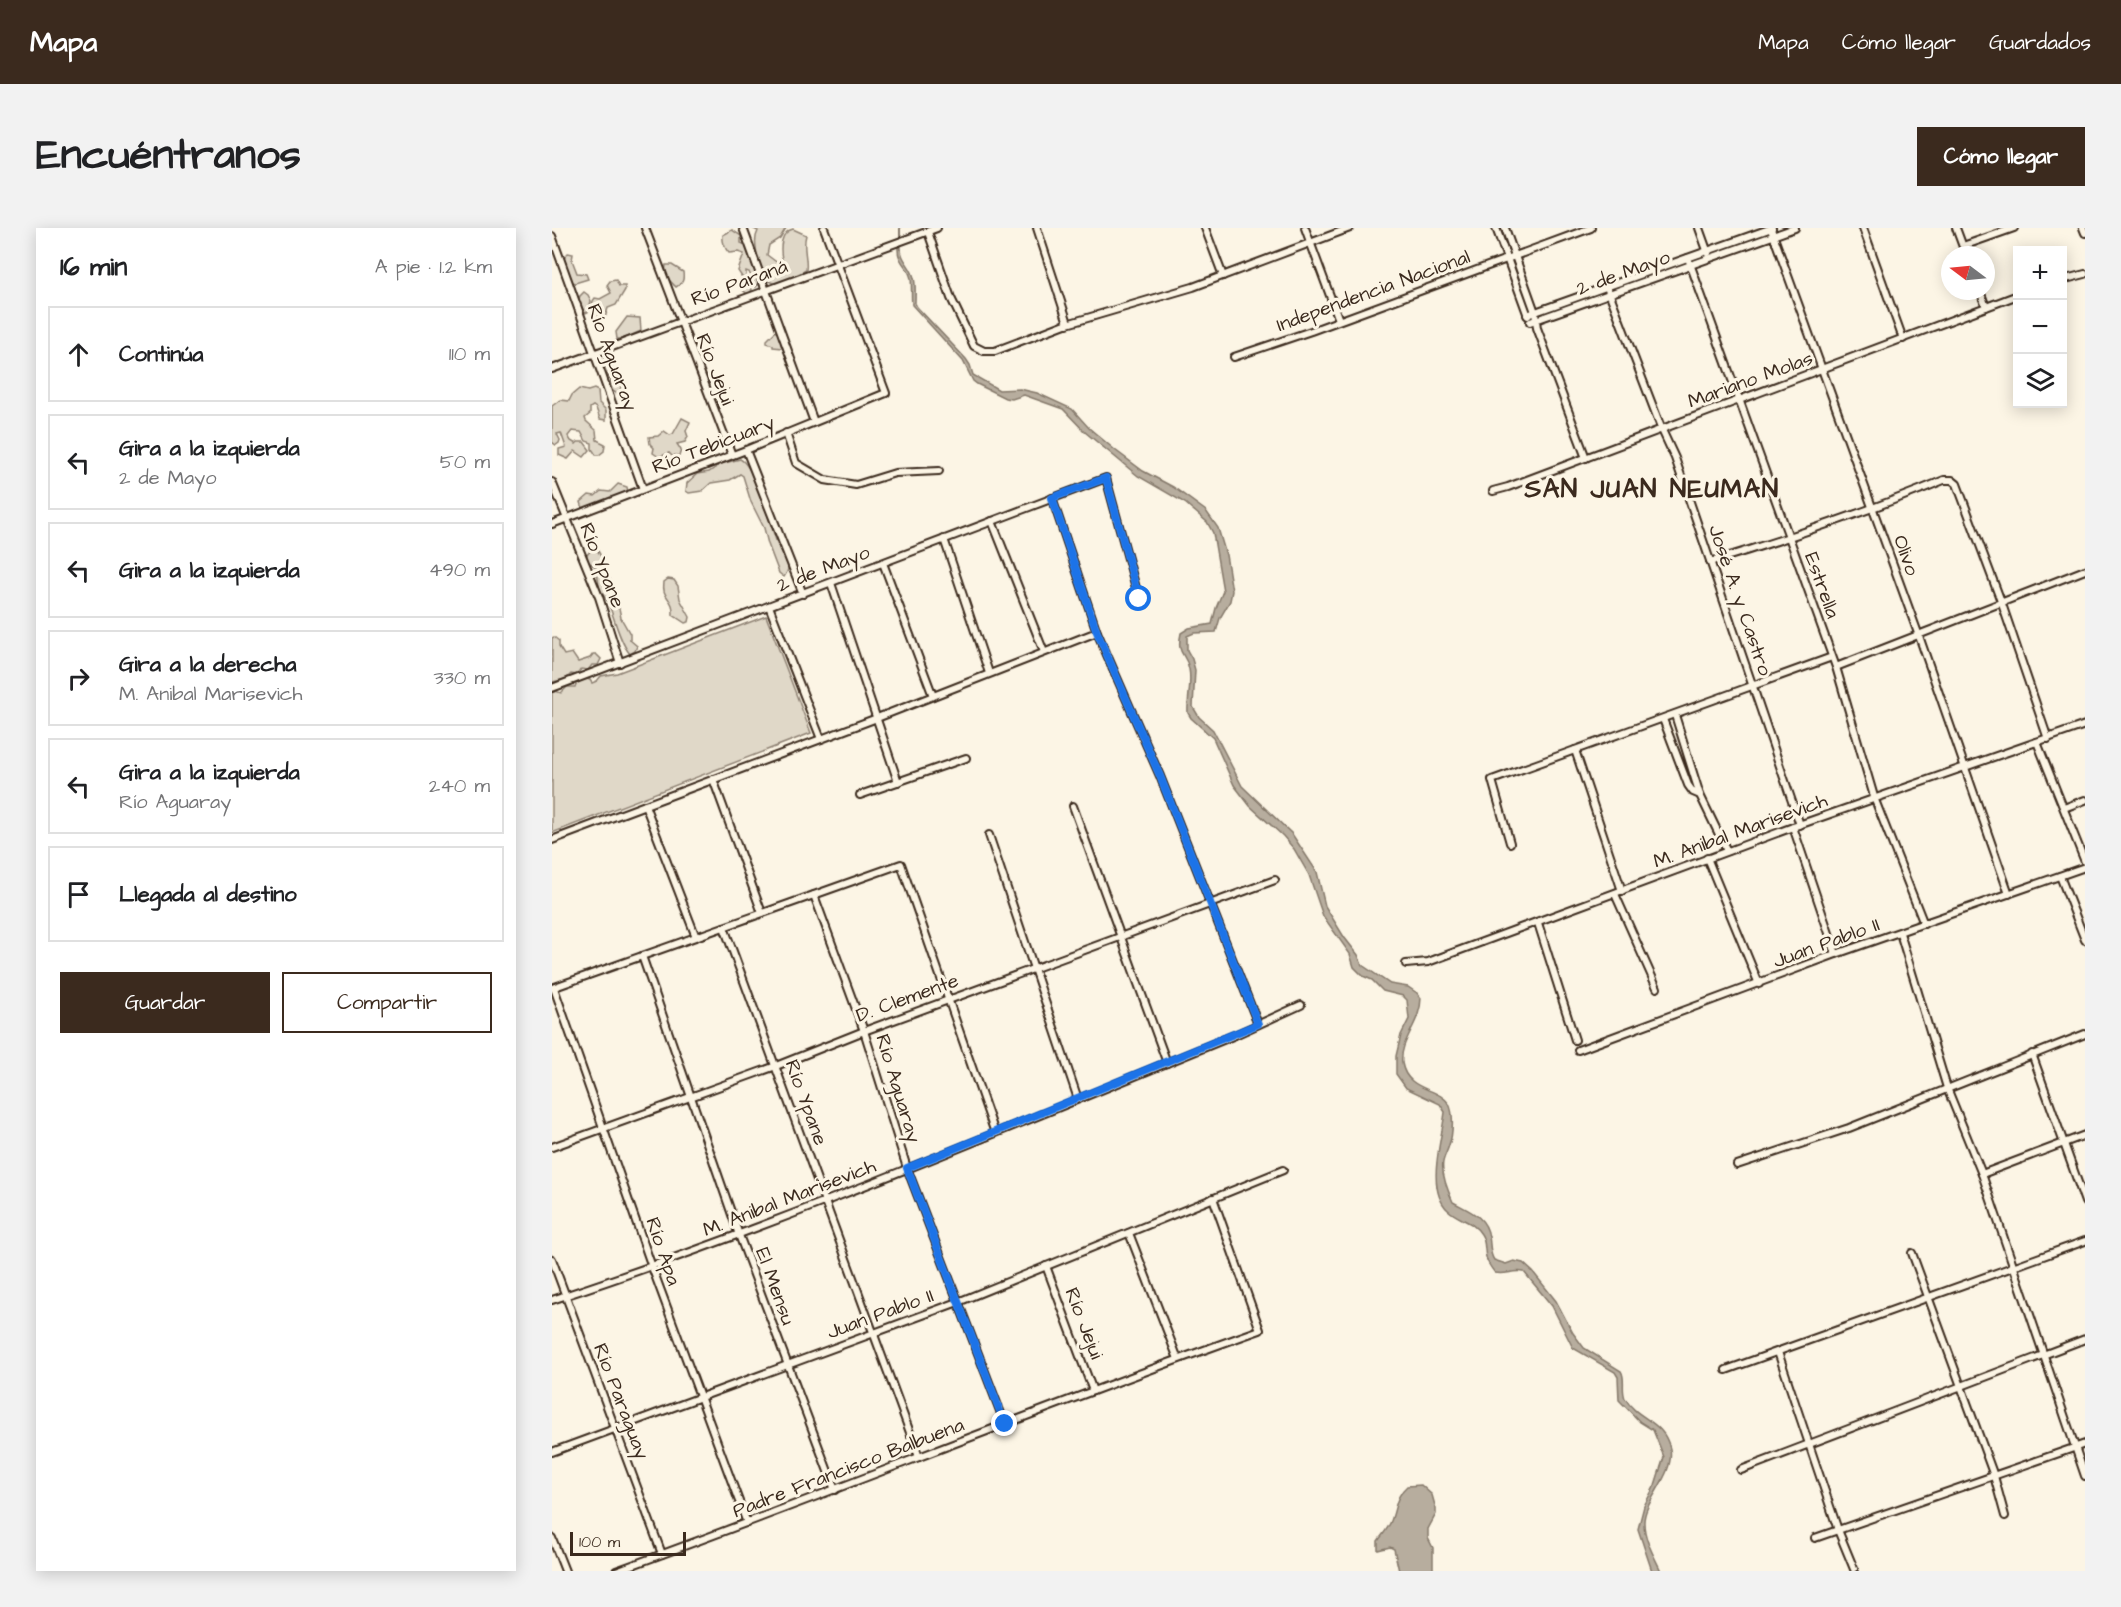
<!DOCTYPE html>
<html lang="es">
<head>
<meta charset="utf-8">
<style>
  :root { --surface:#fff; --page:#f2f2f2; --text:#202124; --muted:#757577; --line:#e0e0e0; --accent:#3b2a1e }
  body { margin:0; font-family:"Architects Daughter",sans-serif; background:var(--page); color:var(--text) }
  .controls { position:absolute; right:18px; top:18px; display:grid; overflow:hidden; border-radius:0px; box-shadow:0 3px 15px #0003 }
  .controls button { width:54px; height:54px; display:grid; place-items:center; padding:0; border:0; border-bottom:2px solid var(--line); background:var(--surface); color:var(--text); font:30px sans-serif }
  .compass { position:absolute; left:1389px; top:18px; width:54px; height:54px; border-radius:50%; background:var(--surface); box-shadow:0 3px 15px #0003; rotate:286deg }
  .scale { position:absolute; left:18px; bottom:15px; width:116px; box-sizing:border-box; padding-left:6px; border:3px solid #3b2a1e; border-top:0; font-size:16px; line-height:21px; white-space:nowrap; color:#3b2a1e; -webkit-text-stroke:4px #fcf5e5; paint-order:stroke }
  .stop { position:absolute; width:18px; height:18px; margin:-14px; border:4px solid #1a73e8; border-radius:50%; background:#fff }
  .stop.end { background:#1a73e8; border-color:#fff; box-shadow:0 2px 6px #0008 }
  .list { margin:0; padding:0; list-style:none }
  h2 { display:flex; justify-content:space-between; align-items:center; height:78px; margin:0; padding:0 24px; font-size:26px }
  h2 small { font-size:20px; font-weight:400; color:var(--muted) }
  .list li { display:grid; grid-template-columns:39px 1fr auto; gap:18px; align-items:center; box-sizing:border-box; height:96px; margin:0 12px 12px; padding:0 12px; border:2px solid var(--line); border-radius:0px }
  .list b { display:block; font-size:22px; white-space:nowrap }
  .list p { margin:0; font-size:20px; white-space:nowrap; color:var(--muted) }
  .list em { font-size:20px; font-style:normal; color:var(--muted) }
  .actions { display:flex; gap:12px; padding:18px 24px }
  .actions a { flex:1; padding:14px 0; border:2px solid var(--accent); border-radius:0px; text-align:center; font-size:21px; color:var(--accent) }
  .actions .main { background:var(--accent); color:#fff }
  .icon { flex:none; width:33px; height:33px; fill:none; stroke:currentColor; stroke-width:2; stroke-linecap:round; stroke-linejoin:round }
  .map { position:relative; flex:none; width:1533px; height:1343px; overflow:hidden; border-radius:0px }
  header { display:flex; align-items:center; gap:36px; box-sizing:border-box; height:84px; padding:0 30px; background:var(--accent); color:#fff }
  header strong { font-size:28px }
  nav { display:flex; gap:33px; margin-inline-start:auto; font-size:21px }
  .intro { display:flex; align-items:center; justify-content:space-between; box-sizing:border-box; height:144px; padding:0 36px }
  h1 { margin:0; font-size:42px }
  .button { padding:15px 27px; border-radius:0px; background:var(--accent); color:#fff; font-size:21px; font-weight:700 }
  main { display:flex; gap:36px; padding:0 36px }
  aside { flex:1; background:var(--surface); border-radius:0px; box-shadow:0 3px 15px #0003 }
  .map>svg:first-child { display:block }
  .green { fill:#e0d8c8; stroke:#8e8173; stroke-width:1.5 }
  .water { fill:#b7ad9e; stroke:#85796b; stroke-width:1.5 }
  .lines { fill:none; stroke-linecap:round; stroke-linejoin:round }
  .stream { stroke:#85796b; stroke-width:2 }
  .minor-casing { stroke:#3b2a1e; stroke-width:10 }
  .minor { stroke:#fcf5e5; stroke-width:6 }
  .route { stroke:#1a73e8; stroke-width:8 }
  .labels { text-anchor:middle; stroke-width:6; stroke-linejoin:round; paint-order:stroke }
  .street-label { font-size:20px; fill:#3b2a1e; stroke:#fcf5e5 }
  .district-label { font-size:26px; font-weight:bold; letter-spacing:1.5px; fill:#3b2a1e; stroke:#fcf5e5 }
</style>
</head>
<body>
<header>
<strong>Mapa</strong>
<nav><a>Mapa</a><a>Cómo llegar</a><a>Guardados</a></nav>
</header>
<div class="intro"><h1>Encuéntranos</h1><a class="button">Cómo llegar</a></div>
<main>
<aside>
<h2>16 min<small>A pie · 1.2 km</small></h2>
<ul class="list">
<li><svg class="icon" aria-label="ahead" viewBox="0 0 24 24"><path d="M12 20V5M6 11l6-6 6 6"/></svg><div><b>Continúa</b></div><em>110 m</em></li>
<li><svg class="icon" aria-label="left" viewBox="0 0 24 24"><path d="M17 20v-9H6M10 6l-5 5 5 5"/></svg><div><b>Gira a la izquierda</b><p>2 de Mayo</p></div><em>50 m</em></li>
<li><svg class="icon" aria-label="left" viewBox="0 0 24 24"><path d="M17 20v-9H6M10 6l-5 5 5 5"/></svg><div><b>Gira a la izquierda</b></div><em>490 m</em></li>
<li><svg class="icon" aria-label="right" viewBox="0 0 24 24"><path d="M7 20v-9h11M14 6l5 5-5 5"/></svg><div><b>Gira a la derecha</b><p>M. Anibal Marisevich</p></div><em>330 m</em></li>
<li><svg class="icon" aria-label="left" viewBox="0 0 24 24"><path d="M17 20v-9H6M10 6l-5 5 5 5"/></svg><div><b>Gira a la izquierda</b><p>Río Aguaray</p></div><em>240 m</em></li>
<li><svg class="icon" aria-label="arrive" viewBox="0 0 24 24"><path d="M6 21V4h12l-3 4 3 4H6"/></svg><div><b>Llegada al destino</b></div></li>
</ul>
<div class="actions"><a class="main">Guardar</a><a>Compartir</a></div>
</aside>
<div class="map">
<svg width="1533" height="1343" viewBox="0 0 1533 1343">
  <rect width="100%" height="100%" fill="#fcf5e5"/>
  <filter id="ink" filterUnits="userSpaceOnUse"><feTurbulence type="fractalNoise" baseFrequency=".0167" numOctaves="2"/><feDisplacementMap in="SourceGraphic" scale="12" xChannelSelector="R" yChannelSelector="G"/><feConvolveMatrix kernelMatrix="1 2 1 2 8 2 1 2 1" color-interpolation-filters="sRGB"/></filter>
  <g filter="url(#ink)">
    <g class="green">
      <path d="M 200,0 L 234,0 L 228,10 L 217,17 L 215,27 L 227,36 L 230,31 C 228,20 228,4 241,1 L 254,7 C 250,20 256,30 254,42 L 226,57 L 214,52 L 205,43 L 206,57 L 204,59 L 197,44 L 194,43 L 194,49 L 200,62 L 196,67 L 189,60 L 187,54 L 190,49 L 186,43 L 192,26 L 186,24 L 177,25 C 173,21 170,13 171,7 L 180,2 L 189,8 L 189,15 L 194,17 L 205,36 C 207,24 200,15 206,3 Z"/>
      <path d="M 16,25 L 21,26 L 20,32 L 25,45 L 34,46 L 36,51 L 23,55 L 18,53 C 14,44 7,32 16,25 Z"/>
      <path d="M 114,37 L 120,37 L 131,44 C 132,52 131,55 124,59 C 117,52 112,48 114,37 Z"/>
      <path d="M 64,52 L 67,58 L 73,58 L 73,62 L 64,77 L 56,80 L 53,90 L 45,90 C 39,85 38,76 43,70 L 48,71 L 59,65 L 55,57 L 58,53 Z"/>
      <polygon points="32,64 36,67 39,73 36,84 33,85 26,73 28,68"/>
      <polygon points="75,89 88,90 89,103 71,111 65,111 64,104"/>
      <polygon points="224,103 227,105 230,120 221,119 221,117 215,115 215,112"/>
      <polygon points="52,128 55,128 69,158 68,164 66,166 57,161 59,152 53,144"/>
      <polygon points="27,161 36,163 42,161 46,163 47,175 54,182 54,192 48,191 44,180 41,178 38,180 38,186 33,190 34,193 44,202 45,212 53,216 52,223 47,227 44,227 40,221 40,215 34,213 29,204 20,203 16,208 19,213 24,216 26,214 32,214 38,222 32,229 23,223 16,231 7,227 7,221 14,219 9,205 5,206 8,212 7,215 4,217 0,214 0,178 8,172 17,173 20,167"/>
      <polygon points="130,190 138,194 134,203 136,209 133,214 125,216 129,222 127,228 123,227 121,229 117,225 107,229 101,225 102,220 98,216 97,209 106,208 112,203 118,207 121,206"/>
      <path d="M 188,231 C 203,238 218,297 225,315 C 228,322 233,329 236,336 C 237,341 235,345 232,349 L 227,345 L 216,316 L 212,300 L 199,274 L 191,248 L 188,246 L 178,252 L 159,255 L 150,263 L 137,265 L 134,263 L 135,255 L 145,246 L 157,244 L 169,236 Z"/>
      <polygon points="66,256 75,259 76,265 35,283 31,281 29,274 37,267 43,268 49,263 58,264"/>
      <path d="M 39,322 L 46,323 C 49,328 52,333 49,338 L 55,345 L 64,365 L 69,390 L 78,406 L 78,412 L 85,418 L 83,423 L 78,426 C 68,415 62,389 56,374 C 54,370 50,367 48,362 C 46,355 46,347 44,339 L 36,334 L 35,327 Z"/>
      <path d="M 116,351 L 122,352 L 126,358 L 128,371 L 138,389 L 137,394 L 133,395 L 121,387 C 121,384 121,380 120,377 C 116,367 110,368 112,354 Z"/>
      <polygon points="214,388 259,505 0,605 0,462 9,465 15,459 23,459 24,456 32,450 38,452 40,455 45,453 49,448 65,445"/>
      <polygon points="2,409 7,413 7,419 12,427 20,425 26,434 38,430 41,426 44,426 49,431 46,437 40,437 36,442 29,441 25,447 19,446 14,451 0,454 0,410"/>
    </g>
    <g class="water">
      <path d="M 349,18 C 348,32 359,37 362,50 C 364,57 363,67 363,75 L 365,79 L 414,131 L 418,137 L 421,147 L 447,162 L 468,161 L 485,165 L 520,181 L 537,200 L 563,222 L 591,243 L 621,259 L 654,283 L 666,300 L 674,327 L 680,363 L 678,373 L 668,390 L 664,404 L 642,405 L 635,408 L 635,422 L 640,431 L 643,442 L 641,479 L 647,489 L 661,502 L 690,558 L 740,606 L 765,644 L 773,678 L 792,709 L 806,727 L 810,737 L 838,756 L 856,759 L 865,765 L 869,770 C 869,795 847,813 850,835 C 855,864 887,859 897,876 C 902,885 901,907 897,917 C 896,922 892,928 891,934 C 889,945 896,963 901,974 C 917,983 934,988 937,1009 C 939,1017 937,1025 942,1032 L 954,1036 L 962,1033 L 971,1035 L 981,1044 L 1004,1073 L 1021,1105 L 1032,1120 L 1069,1143 C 1074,1151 1069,1161 1073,1170 C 1085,1192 1112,1192 1118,1221 C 1123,1247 1091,1273 1092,1295 C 1092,1311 1102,1328 1109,1343 L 1100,1343 L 1086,1301 L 1092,1278 L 1103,1257 L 1112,1229 L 1101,1202 L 1088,1194 L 1067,1172 L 1066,1149 L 1063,1144 L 1021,1120 L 1000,1078 L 972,1044 C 961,1042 955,1047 943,1045 C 939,1040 935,1035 934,1029 C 932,1021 934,1013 929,1006 C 921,993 907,992 896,982 C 873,961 890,911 893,884 L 888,876 L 854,860 L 844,846 L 844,828 L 849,807 L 857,791 L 855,772 L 851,768 L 831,763 L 820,752 L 811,748 L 802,739 L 798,726 L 771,688 L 757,647 L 742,621 L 731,608 L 698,578 L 682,557 L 661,510 L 639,490 L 636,485 C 635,471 640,455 637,441 C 634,424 624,428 629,405 L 637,400 L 660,396 L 664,380 L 671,363 L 661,305 L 655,294 L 633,275 L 586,248 L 533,204 L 511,181 L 472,167 L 460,171 L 453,170 L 425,156 L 421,153 L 411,133 L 360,77 C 359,69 360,60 359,51 C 357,38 345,35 346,19 Z"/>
      <path d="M 869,1257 L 880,1267 L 884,1281 L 884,1286 L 876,1301 L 876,1310 L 881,1320 L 881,1342 L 847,1343 L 842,1321 L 838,1319 L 826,1322 L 826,1313 C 831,1306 836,1301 839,1293 C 844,1280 844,1267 855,1258 Z"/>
    </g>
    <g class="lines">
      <polyline class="stream" points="348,21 348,0"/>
      <g class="minor-casing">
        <g id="minor">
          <polyline points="93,0 180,227"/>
          <polyline points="191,0 262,194"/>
          <polyline points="653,0 671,48"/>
          <polyline points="753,0 787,92"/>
          <polyline points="944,0 976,88"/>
          <polyline points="953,0 983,84 985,100 1034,230"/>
          <polyline points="1147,0 1156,25"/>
          <polyline points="1311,0 1351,111"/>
          <polyline points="1404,0 1414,27"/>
          <polyline points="1531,0 1533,5"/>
          <polyline points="1219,1 1367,408 1457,666"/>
          <polyline points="376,4 399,70 422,118 432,123 443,123 516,95 485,0"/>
          <polyline points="0,8 91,261"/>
          <polyline points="1411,18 1462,0"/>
          <polyline points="1136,30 1284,439 1323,572 1372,696"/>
          <polyline points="1510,52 1533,46"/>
          <polyline points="1055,59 1110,202 1123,230 1248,597"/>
          <polyline points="1428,63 1434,79"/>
          <polyline points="975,87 1220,0"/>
          <polyline points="978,94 1243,0"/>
          <polyline points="515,96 641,59 798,0"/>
          <polyline points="682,129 759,103 1039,0"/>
          <polyline points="0,141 385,0"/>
          <polyline points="234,205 244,235 273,252 304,257 343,245 387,243"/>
          <polyline points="194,222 251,366"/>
          <polyline points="0,254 47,369 68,435"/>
          <polyline points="941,263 956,259 1466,67"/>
          <polyline points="500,270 545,404 608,548 706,796"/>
          <polyline points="440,293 492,424"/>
          <polyline points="0,296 194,222 334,165 272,0"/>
          <polyline points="392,311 437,445"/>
          <path d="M 1158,334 C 1237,310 1315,284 1392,252 L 1400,252 L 1405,256 L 1450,376 L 1496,511"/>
          <polyline points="331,335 381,468"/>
          <polyline points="279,355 346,554"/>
          <polyline points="217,378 269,511"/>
          <polyline points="1284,439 1533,342"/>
          <polyline points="0,460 554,250 587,371"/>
          <polyline points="1111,491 1136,557 1141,564 1148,567 1123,487"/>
          <polyline points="1485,514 1533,634"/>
          <polyline points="1023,522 1070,663"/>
          <polyline points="161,551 210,685"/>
          <polyline points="308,567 414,530"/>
          <polyline points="1148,567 1175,623"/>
          <polyline points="93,577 144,709"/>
          <polyline points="521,578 615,835"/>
          <polyline points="1512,580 1533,572"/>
          <polyline points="1241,599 1284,726"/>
          <polyline points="437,607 526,871"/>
          <polyline points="0,612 325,490 545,404"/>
          <polyline points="958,615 940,552 1280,429"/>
          <polyline points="1155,630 1207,756"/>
          <polyline points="1508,648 1533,712"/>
          <polyline points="1063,666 1105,760"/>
          <polyline points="262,667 312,803 355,940 453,1196"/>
          <polyline points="986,695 1023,812"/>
          <polyline points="172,699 367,1229"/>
          <polyline points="1348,705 1395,860 1430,946 1533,1248"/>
          <polyline points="90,728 187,1007 283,1262"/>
          <polyline points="854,736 876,734 1241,599 1533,497"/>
          <polyline points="0,760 349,636 443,905"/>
          <polyline points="2,760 100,1039 195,1295"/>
          <polyline points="1026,822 1284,726 1533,639"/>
          <polyline points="1480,826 1533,974"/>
          <polyline points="0,919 224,838 312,803 723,652"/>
          <polyline points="1185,937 1297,900 1533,806"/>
          <polyline points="1430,946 1533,907"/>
          <polyline points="577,1005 626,1131"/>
          <polyline points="1360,1025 1442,1248 1453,1288"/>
          <polyline points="0,1031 110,1326"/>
          <polyline points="494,1038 541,1163"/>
          <path d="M 0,1072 C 232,996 457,899 683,807 L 749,777"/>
          <polyline points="1226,1124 1286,1302 1302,1341"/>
          <polyline points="1174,1142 1533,1013"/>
          <polyline points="0,1224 406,1074 731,942"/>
          <polyline points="1189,1242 1533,1111"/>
          <polyline points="0,1310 13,1343"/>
          <polyline points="1263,1310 1533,1216"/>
          <path d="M 64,1343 C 280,1265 492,1178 708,1102 L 661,970"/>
        </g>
      </g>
      <use href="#minor" class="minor"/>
    </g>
  </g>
  <g class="lines" filter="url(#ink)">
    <polyline class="route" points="453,1196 355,940 706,796 608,548 545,404 500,270 554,250 587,371"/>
  </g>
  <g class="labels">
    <g class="street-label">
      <text transform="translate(1071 44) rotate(-20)" y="7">2 de Mayo</text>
      <text transform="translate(187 54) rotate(-20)" y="7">Río Paraná</text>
      <text transform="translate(821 62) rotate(-20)" y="7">Independencia Nacional</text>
      <text transform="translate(61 129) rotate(70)" y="7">Río Aguaray</text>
      <text transform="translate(164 141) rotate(69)" y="7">Río Jejui</text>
      <text transform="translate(1198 151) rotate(-20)" y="7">Mariano Molas</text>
      <text transform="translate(161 216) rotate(-21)" y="7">Río Tebicuary</text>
      <text transform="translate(1355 327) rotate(70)" y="7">Olivo</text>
      <text transform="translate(51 337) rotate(68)" y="7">Río Ypane</text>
      <text transform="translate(271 340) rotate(-21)" y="7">2 de Mayo</text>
      <text transform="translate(1271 357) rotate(70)" y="7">Estrella</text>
      <text transform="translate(1189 372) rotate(71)" y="7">José A. y Castro</text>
      <text transform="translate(1188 602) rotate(-20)" y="7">M. Anibal Marisevich</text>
      <text transform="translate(1274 714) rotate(-20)" y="7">Juan Pablo II</text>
      <text transform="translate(355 769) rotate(-20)" y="7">D. Clemente</text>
      <text transform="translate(347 860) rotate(73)" y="7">Río Aguaray</text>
      <text transform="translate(255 874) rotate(70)" y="7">Río Ypane</text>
      <text transform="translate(237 969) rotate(-21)" y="7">M. Anibal Marisevich</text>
      <text transform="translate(112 1023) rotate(71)" y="7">Río Apa</text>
      <text transform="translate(224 1058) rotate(70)" y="7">El Mensu</text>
      <text transform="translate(328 1085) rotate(-20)" y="7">Juan Pablo II</text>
      <text transform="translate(533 1095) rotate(69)" y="7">Río Jejui</text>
      <text transform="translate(70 1173) rotate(69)" y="7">Río Paraguay</text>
      <text transform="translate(296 1239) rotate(-21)" y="7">Padre Francisco Balbuena</text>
    </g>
    <g class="district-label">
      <text x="1100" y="269">SAN JUAN NEUMAN</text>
    </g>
  </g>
</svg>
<div class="controls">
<button>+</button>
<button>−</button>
<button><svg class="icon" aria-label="layers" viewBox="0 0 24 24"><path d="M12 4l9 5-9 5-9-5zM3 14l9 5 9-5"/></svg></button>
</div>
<svg class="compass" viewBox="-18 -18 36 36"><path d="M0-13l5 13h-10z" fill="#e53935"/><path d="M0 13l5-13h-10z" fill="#757577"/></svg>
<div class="scale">100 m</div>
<div class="stop" style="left:587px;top:371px"></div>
<div class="stop end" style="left:453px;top:1196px"></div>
</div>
</main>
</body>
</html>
